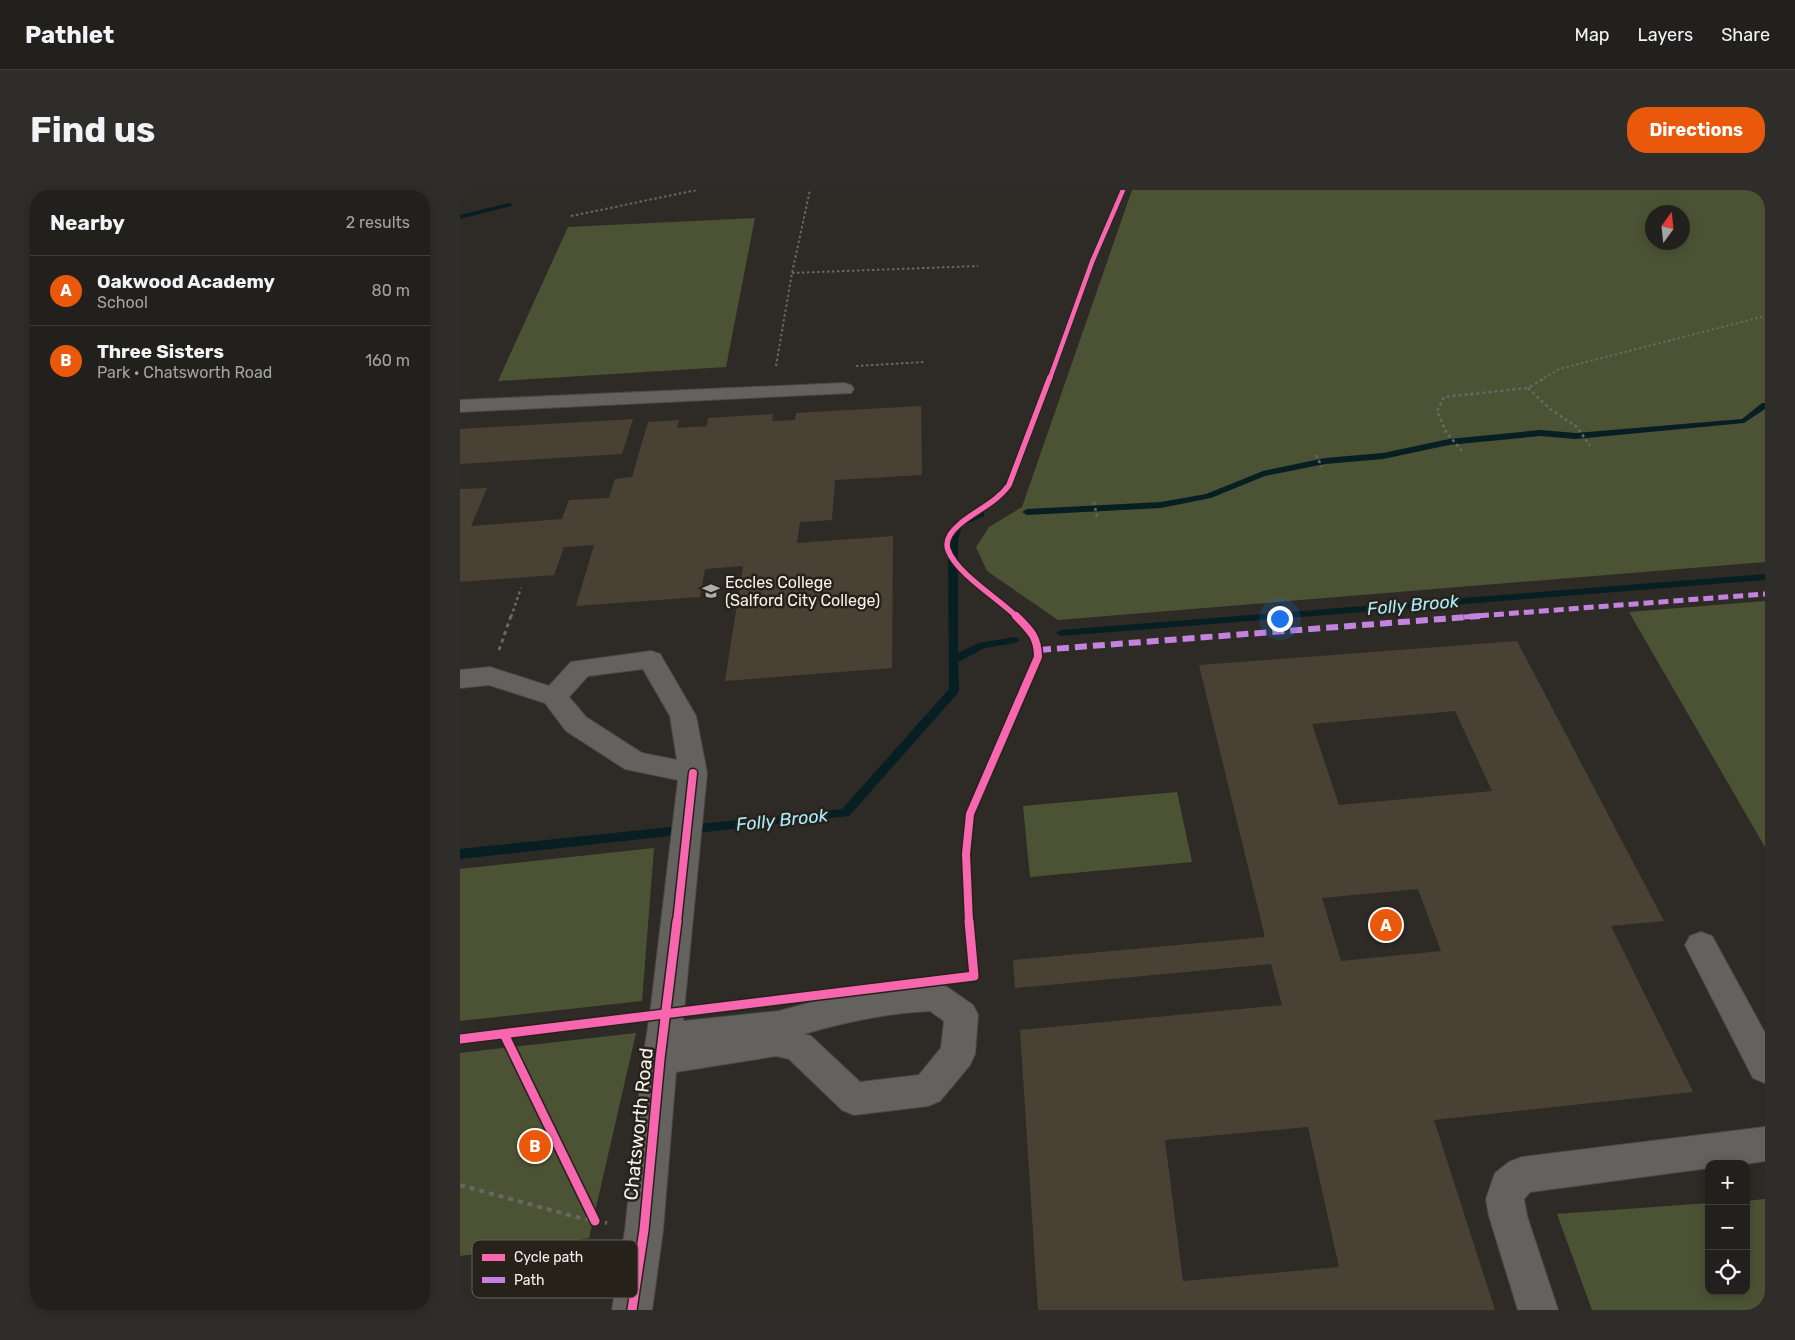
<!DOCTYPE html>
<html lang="en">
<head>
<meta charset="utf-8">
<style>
  :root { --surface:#22201c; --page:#2e2d29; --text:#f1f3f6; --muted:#a2a3a3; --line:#3f3e3b; --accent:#ea580c }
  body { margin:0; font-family:Rubik,sans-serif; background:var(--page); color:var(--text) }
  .controls { position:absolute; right:15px; bottom:15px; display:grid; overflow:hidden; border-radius:10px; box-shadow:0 2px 12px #0003 }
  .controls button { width:45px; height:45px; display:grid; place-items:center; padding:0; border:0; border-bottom:1px solid var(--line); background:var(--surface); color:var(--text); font:25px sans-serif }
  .compass { position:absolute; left:1185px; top:15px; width:45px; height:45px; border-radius:50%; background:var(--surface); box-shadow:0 2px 12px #0003; rotate:15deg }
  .you { position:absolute; left:819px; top:428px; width:18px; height:18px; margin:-12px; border:4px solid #fff; border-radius:50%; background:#1a73e8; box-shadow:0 0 0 8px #1a73e833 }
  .badge { display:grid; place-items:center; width:32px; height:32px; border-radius:50%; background:var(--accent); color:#fff; font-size:16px; font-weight:700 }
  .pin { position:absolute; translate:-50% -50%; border:2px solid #fff; box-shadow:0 1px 5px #0006 }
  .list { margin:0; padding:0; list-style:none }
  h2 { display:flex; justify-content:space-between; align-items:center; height:65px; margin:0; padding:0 20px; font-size:21px }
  h2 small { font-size:16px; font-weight:400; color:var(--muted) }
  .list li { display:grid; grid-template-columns:32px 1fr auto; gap:15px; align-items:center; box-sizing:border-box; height:70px; padding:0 20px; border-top:1px solid var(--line) }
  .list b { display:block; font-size:19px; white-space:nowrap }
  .list p { margin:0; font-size:16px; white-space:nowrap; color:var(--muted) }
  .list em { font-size:16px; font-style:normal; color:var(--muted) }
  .icon { flex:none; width:28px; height:28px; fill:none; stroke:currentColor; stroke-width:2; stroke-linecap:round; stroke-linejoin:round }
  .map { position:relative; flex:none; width:1305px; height:1120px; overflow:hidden; border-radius:20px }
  header { display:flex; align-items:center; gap:30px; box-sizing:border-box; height:70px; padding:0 25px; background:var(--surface); border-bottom:1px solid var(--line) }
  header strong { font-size:24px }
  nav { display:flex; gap:28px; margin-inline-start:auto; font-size:18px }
  .intro { display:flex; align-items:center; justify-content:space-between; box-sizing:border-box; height:120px; padding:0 30px }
  h1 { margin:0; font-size:35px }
  .button { padding:12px 22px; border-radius:20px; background:var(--accent); color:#fff; font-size:18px; font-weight:700 }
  main { display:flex; gap:30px; padding:0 30px }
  aside { flex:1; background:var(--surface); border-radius:20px; box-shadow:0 2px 12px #0003 }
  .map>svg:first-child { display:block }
  .green { fill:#4c5335; fill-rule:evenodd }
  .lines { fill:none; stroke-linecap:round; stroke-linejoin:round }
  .stream { fill:#071e23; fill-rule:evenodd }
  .building { fill:#494133; fill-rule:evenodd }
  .minor-casing { stroke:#4b4944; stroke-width:2 }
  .path-far3 { stroke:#696663; stroke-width:2; stroke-dasharray:2.5 2.5; stroke-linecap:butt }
  .path-far2 { stroke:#696663; stroke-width:2.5; stroke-dasharray:3 3; stroke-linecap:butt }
  .path-far1 { stroke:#696663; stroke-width:3; stroke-dasharray:4 4; stroke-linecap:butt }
  .path { stroke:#696663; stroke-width:4; stroke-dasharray:5 5; stroke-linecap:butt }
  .minor { fill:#64625e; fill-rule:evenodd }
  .quiet-far1 { stroke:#c483df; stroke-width:5; stroke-dasharray:10 5; stroke-linecap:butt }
  .quiet { stroke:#c483df; stroke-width:6; stroke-dasharray:12 6; stroke-linecap:butt }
  .cycleway-far3-casing { stroke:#272219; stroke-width:6 }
  .cycleway-far2-casing { stroke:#272219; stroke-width:8 }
  .cycleway-far1-casing { stroke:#272219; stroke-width:11 }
  .cycleway-casing { stroke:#272219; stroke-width:12 }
  .cycleway-far3 { stroke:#f766af; stroke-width:4.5 }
  .cycleway-far2 { stroke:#f766af; stroke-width:5.5 }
  .cycleway-far1 { stroke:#f766af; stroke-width:8 }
  .cycleway { stroke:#f766af; stroke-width:9 }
  .labels { text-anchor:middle; stroke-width:5; stroke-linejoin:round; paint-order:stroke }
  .poi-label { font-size:16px; fill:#f6f3ed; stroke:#272219; text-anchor:start }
  .water-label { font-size:18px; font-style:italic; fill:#aaedfd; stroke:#272219 }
  .near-street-label { font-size:19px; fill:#f6f3ed; stroke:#272219 }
  .key { fill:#272219; stroke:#656159; stroke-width:1 }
  .key-label { font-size:14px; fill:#f6f3ed }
</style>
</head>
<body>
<header>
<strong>Pathlet</strong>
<nav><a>Map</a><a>Layers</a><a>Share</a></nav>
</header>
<div class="intro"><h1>Find us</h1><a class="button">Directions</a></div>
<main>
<aside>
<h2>Nearby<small>2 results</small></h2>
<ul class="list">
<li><span class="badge">A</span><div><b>Oakwood Academy</b><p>School</p></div><em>80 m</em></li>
<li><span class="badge">B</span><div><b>Three Sisters</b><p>Park · Chatsworth Road</p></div><em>160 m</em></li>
</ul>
</aside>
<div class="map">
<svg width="1305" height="1120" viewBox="0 0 1305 1120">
  <rect width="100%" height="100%" fill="#2e2b26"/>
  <g class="green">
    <path d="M 672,0 L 1305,0 L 1305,372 L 598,430 L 527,381 L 516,357 L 529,337 L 562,317 ZM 1192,22 L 1222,22 L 1222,52 L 1192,52 Z"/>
    <polygon points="295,28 266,177 38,191 108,37"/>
    <polygon points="1305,411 1305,657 1169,422"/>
    <polygon points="717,602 732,672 570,687 563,616"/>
    <polygon points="194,658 182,811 0,831 0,679"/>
    <polygon points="176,843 129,1048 0,1066 0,863"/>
    <polygon points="1305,1009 1305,1120 1132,1120 1097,1024 1249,1013 1249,1101 1286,1101 1286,1011"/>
  </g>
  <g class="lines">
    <g class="stream">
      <polygon points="49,13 52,15 51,16 0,29 0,25"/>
      <polygon points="1302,213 1305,213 1305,219 1284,233 1116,249 1080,246 989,255 923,269 865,274 805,286 751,308 701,318 567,325 562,322 567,319 701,312 746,304 803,281 865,268 923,263 989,249 1080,240 1116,243 1282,229"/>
      <polygon points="521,321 524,322 524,326 502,336 498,350 498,463 519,453 555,447 560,450 555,453 525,458 498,472 499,500 498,503 389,626 0,669 0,659 382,619 489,499 488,350 495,332"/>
      <polygon points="1305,384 1305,390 601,446 596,443 601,440"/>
    </g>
  </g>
  <g class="building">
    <polygon points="461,216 462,285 375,290 372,330 340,332 337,353 433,346 432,478 265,491 283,376 245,379 240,407 116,416 134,355 104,357 94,385 0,392 0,299 27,298 11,336 102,329 109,310 149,308 155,289 172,287 188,232 219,230 217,238 247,236 248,228 313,224 312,231 335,230 336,223"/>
    <polygon points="173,229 162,264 0,274 0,239"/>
    <path d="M 1057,451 L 1204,731 L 1151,736 L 1233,902 L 974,930 L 1035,1120 L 578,1120 L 560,840 L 822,815 L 811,774 L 555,798 L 553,770 L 805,747 L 739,475 ZM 995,521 L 1032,601 L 879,615 L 852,534 ZM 958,699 L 981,761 L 881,771 L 862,708 ZM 848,937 L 879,1077 L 723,1091 L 705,950 Z"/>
  </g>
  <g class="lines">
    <g class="minor-casing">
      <g id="minor">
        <polygon points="384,193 391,195 394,199 391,203 0,222 0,210"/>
        <path d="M 191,461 L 200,464 L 236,526 L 247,583 L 223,831 L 319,821 L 382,804 L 447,794 L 475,793 L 487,797 L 513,815 L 518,825 L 515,864 L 510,875 L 480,911 L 468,916 L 394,925 L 382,920 L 329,869 L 316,866 L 216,882 L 203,1040 L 192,1120 L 152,1120 L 165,1040 L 183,869 L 190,824 L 218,590 L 165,579 L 106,541 L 85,513 L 29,495 L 0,498 L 0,480 L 30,477 L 89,496 L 111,472 ZM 183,479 L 210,526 L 217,570 L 182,563 L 126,527 L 109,507 L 128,486 ZM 470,821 L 484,831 L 481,858 L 459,885 L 400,892 L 351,846 L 344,844 C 385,832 427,823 470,821 Z"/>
        <polygon points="1241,742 1252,746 1305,843 1305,893 1293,888 1225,755 1230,746"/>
        <polygon points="1305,937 1305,971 1285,974 1249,974 1249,978 1070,1002 1064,1009 1067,1026 1098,1120 1058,1120 1029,1026 1026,1009 1035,983 1049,972 1062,967"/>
      </g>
    </g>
    <g class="path-far3">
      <polyline points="111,26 237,0"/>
      <polyline points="332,83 518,76"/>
      <polyline points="316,176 332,83 350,0"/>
      <polyline points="396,176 464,172"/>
      <polyline points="1084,188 1099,179 1305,126"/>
    </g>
    <g class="path-far2">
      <polyline points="1068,198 1090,219 1117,237 1130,256"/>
      <polyline points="1002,261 986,242 977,221 984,207 1068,198 1086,187"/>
      <polyline points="856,265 862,277"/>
      <polyline points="634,312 637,327"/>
      <polyline points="51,427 61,398"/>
    </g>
    <polyline class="path-far1" points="39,460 51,426"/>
    <polyline class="path" points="0,995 116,1027 147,1033"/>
    <use href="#minor" class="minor"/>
    <polyline class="quiet-far1" points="1004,427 1305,404"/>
    <polyline class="quiet" points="579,460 1020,426"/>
    <g class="cycleway-far3-casing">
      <polyline id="cycleway-far3" points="590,188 632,72 663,0"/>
    </g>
    <g class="cycleway-far2-casing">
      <path id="cycleway-far2" d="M 557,427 C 538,408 497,384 488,360 C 484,349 493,340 501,333 C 517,320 537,312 549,295 L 590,187"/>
    </g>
    <g class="cycleway-far1-casing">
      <g id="cycleway-far1">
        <polyline points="217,732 233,583"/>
        <path d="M 509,732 L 506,664 L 510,624 L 578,467 C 578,447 570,440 556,426"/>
      </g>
    </g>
    <g class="cycleway-casing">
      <g id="cycleway">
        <polyline points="44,844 135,1031"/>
        <polyline points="0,849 514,786 509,731"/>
        <polyline points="172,1120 184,1040 200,869 217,731"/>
      </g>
    </g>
    <use href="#cycleway-far3" class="cycleway-far3"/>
    <use href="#cycleway-far2" class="cycleway-far2"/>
    <use href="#cycleway-far1" class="cycleway-far1"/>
    <use href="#cycleway" class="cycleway"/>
  </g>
  <defs>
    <g id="university-bare" transform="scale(1.35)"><path d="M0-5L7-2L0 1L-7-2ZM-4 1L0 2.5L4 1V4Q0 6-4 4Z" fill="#b0ada7" stroke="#272219" stroke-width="2.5" paint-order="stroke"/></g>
  </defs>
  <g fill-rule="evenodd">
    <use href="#university-bare" x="251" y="401"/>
  </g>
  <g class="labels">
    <g class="poi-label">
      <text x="265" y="398">Eccles College<tspan x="265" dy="18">(Salford City College)</tspan></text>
    </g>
    <g class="water-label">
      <text transform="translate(953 415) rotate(-5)" y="6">Folly Brook</text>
      <text transform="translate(322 630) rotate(-6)" y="6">Folly Brook</text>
    </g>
    <g class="near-street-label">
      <text transform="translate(178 934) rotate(-84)" y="7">Chatsworth Road</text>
    </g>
  </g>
  <rect x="12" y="1050" width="166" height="58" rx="8" class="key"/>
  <rect x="22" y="1064" width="23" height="7" fill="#f766af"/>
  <rect x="22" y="1087" width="23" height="6" fill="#c483df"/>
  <g class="key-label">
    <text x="54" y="1072">Cycle path</text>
    <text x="54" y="1095">Path</text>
  </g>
</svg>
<div class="controls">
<button>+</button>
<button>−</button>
<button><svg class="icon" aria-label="locate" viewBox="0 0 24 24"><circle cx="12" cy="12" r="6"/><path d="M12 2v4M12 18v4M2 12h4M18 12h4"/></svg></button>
</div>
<svg class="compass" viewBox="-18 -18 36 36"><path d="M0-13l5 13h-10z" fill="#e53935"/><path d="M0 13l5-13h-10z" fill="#a2a3a3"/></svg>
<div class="you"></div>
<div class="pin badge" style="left:926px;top:735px">A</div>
<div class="pin badge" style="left:75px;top:956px">B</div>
</div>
</main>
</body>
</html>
